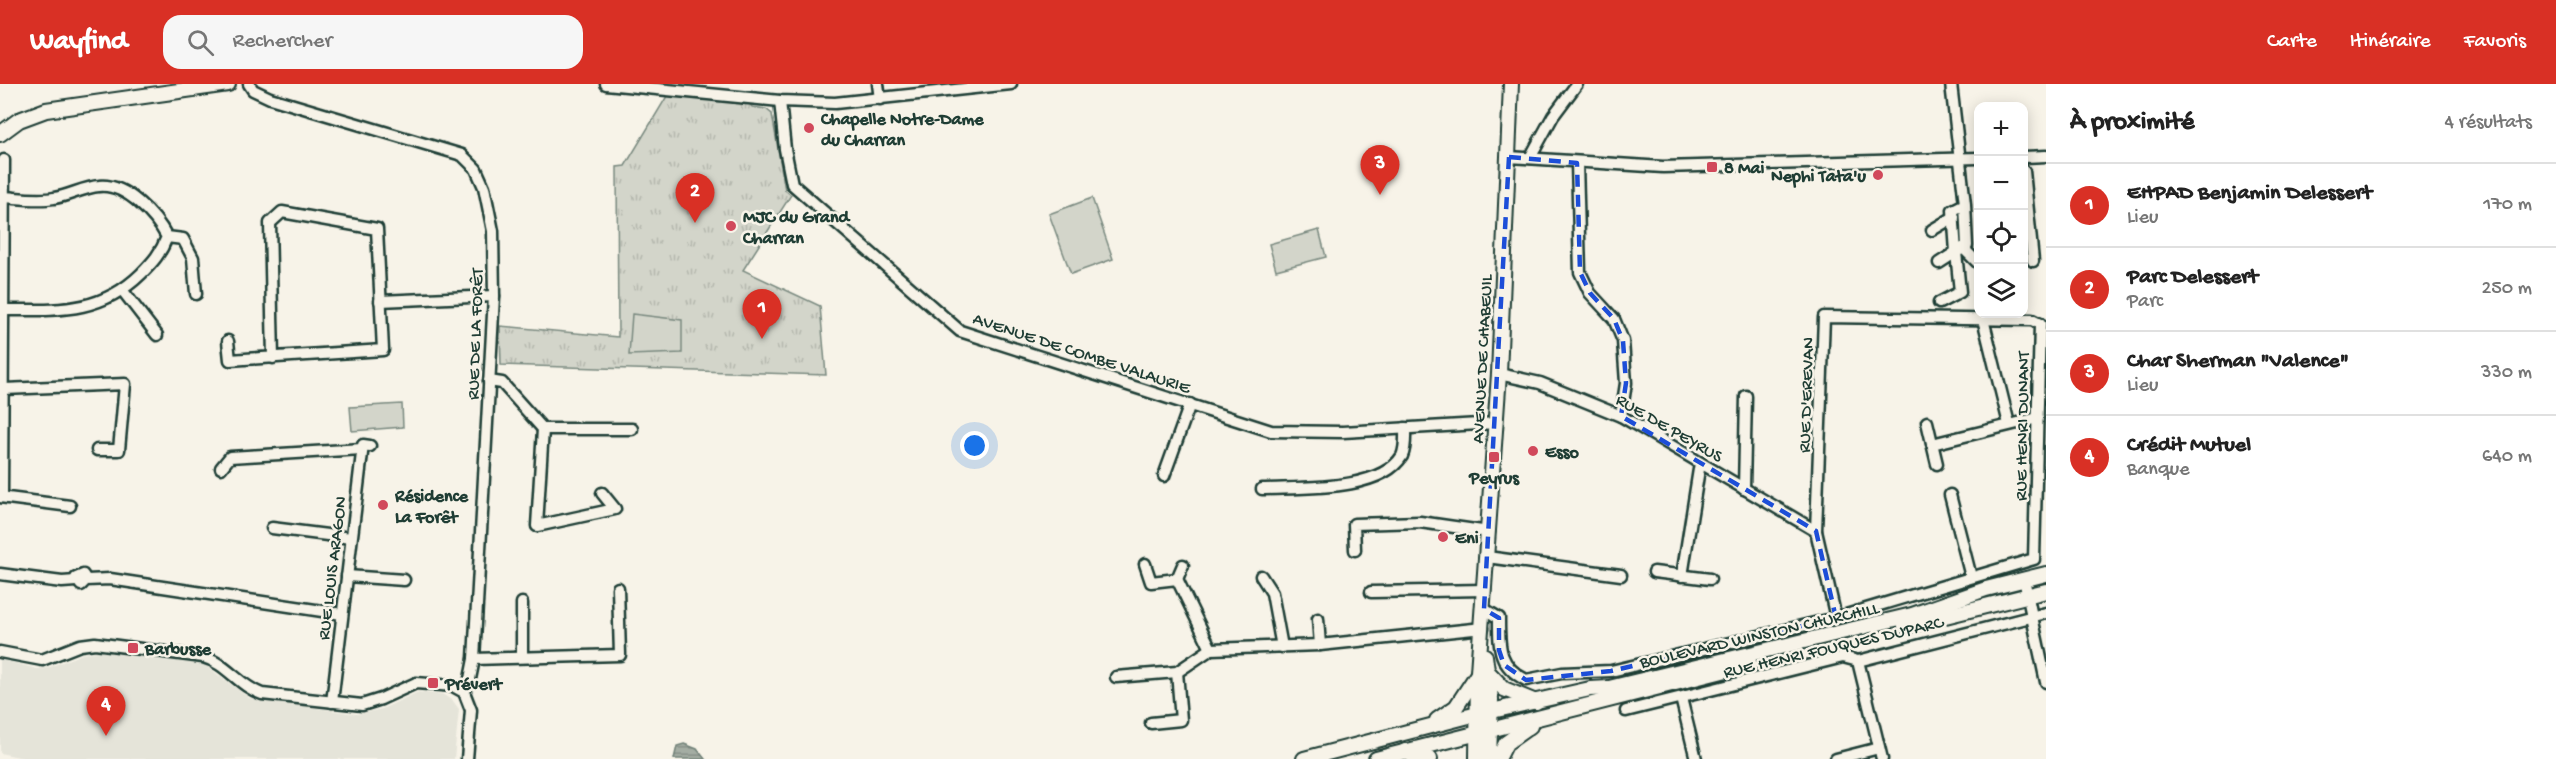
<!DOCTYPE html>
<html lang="fr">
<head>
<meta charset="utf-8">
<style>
  :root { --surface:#fff; --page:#f6f6f6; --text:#222; --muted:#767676; --line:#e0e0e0; --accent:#d93025 }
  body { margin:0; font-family:"Gochi Hand",sans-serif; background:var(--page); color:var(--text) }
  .controls { position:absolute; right:18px; top:18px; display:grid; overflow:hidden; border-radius:12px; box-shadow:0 3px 15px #0003 }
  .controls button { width:54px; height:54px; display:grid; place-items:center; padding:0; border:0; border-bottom:2px solid var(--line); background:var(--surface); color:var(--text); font:30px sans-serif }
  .you { position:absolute; left:975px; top:362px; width:21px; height:21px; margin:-15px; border:4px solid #fff; border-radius:50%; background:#1a73e8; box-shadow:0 0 0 9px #1a73e833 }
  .badge { display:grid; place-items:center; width:39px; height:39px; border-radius:50%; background:var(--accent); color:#fff; font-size:20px; font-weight:700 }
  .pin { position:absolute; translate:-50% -50px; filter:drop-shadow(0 2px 3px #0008) }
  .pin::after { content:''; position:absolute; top:32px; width:21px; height:18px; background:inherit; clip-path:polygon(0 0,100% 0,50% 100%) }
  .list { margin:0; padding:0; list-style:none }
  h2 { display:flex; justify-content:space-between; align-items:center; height:78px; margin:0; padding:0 24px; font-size:26px }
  h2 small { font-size:20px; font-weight:400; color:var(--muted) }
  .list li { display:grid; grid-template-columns:39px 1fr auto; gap:18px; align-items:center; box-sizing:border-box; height:84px; padding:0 24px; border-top:2px solid var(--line) }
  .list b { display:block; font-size:22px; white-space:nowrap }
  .list p { margin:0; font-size:20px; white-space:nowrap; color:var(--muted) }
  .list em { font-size:20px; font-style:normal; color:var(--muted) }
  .icon { flex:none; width:33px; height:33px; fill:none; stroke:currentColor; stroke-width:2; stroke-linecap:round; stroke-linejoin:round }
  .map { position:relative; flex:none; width:2046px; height:675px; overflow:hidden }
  header { display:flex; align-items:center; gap:36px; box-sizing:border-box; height:84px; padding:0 30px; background:var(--accent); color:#fff }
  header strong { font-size:28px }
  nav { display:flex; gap:33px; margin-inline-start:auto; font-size:21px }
  .search { width:420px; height:54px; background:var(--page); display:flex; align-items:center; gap:15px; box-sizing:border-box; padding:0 21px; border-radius:18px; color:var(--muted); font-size:22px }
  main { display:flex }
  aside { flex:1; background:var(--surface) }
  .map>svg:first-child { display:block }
  .built { fill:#e5e4d9 }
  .grass { fill:url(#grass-tufts); stroke:#79897f; stroke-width:1.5 }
  .pitch { fill:#d3d5ca; stroke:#79897f; stroke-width:1.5 }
  .water { fill:url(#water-rules); stroke:#6f8077; stroke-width:1.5 }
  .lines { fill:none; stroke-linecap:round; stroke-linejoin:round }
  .minor-casing { stroke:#1f3d34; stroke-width:15 }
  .major-casing { stroke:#1f3d34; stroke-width:18 }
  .minor { stroke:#f7f3e8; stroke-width:10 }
  .major { stroke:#f7f3e8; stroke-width:14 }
  .marked { fill:none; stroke:#1d4ed8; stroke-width:4.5; stroke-dasharray:12 8; stroke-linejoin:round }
  .poi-dot { fill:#d1495b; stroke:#f7f3e8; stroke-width:2 }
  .labels { text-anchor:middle; stroke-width:5; stroke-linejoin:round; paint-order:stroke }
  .poi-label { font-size:18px; font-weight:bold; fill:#1f3d34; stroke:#f7f3e8; text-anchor:start }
  .street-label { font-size:18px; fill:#1f3d34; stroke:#f7f3e8 }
</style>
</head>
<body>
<header>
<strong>Wayfind</strong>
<div class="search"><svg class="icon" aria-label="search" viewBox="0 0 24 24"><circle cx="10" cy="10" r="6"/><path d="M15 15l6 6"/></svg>Rechercher</div>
<nav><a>Carte</a><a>Itinéraire</a><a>Favoris</a></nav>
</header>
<main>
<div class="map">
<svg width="2046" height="675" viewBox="0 0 2046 675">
  <defs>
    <pattern id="grass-tufts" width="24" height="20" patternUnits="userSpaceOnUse" patternTransform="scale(1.5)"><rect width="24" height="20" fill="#d3d5ca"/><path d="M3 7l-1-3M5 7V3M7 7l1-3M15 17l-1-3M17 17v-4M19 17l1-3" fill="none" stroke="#b5b8ae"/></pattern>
    <pattern id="water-rules" width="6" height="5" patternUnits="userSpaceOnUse" patternTransform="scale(1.5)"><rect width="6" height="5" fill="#a4ada3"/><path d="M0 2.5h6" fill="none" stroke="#858e86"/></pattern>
  </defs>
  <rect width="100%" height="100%" fill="#f7f3e8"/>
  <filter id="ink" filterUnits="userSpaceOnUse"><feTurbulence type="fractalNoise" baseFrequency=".0167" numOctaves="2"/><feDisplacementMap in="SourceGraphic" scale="12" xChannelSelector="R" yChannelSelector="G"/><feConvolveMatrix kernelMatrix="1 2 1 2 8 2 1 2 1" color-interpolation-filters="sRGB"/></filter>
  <g filter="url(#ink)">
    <polygon class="built" points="98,567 205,581 249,614 357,630 382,625 418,608 442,610 453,617 459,625 454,675 28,675 0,669 0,575 37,585 47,584 82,570"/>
    <polygon class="grass" points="667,12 750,20 752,23 766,25 772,30 785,106 791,111 743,186 820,222 826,291 501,281 500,242 618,253 617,83 625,82"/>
    <g class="pitch">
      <polygon points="1092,114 1113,175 1071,190 1049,130"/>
      <polygon points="1319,146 1326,173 1276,186 1269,160"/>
      <polygon points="632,230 682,236 682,269 629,271"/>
      <polygon points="402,320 403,343 352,347 350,323"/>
    </g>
    <polygon class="water" points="684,660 697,665 705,675 674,675 677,662"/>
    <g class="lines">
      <g class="minor-casing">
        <g id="minor">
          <polyline points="249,0 253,6 270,14 462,71 476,85 484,103 493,147 494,212 474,575 470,595 464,608"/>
          <polyline points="606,0 780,17 835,19 1011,0"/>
          <polyline points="878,0 880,15"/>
          <polyline points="1951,0 1965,120 1953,126 1956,168 1967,162 1965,120"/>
          <polyline points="780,17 785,65 792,100 960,247 1271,347 1343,348 1496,339"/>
          <polyline points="1509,73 1663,83 1978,74"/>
          <polyline points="2024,73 2046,72"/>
          <polyline points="1530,74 1553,32 1577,0"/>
          <polyline points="1577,79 1580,188 1590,209 1614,235 1623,257 1626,299 1621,332"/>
          <polyline points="2024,87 2033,177"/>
          <path d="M 3,113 C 19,114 38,117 54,114 C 69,112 84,103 99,102 C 126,99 156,132 167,153 C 161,169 153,178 141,190 C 100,230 57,226 3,226"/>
          <polyline points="1932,146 1954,133"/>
          <polyline points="167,153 183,155 193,174 196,210"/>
          <polyline points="1963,164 1978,179"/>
          <polyline points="1939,179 1956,168 1960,208 1939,219"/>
          <polyline points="123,207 157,251"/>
          <polyline points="380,217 494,212"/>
          <polyline points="1983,235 2009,340"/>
          <polyline points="228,257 230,276 383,266 377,145 282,128 270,139 273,274"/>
          <polyline points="1499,290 1540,299 1621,332 1816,447"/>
          <polyline points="489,297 502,299 543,345"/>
          <polyline points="4,305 125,300 119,366 97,366"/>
          <polyline points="1927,338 1937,380"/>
          <polyline points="543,345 537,442 615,425 602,409"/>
          <polyline points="543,345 632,345"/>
          <polyline points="1932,360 2038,334"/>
          <polyline points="221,384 230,373 362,365"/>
          <polyline points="1164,392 1190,320"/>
          <path d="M 1262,405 C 1300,403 1380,408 1402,372 C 1406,363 1405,354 1405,344"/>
          <polyline points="1744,405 1746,312"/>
          <polyline points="1950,411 1971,493"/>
          <polyline points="0,413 70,422"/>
          <polyline points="2,413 4,76"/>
          <polyline points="272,444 351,454"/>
          <polyline points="1355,466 1354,440 1420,438 1489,448"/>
          <polyline points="1487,473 1621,491"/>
          <polyline points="1145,480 1151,498 1177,495 1211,565"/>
          <polyline points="1654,488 1710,495"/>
          <polyline points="0,490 62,498 76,497"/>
          <polyline points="347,492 404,496"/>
          <polyline points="1261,492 1272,509 1282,563"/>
          <polyline points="1682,492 1700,379"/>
          <polyline points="1177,495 1183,481"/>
          <polyline points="2024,495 2046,598"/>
          <polyline points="86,496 83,491 76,494 81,501 86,496 110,495 342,530"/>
          <polyline points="1371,508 1485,506"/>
          <path d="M 1484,525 L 1499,534 C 1499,563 1498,582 1526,596 L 1562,589 L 1611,587 L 1836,534 L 2034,475 L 2040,240"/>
          <polyline points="1836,534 1816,447 1824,233 2032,236 2040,240"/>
          <polyline points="1318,535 1320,561"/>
          <path d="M 0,568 L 42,576 L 80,561 L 95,559 L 203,573 C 226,579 239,602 262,610 L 362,621 L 381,615 L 416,599 L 453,602 L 464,608 L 471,626 L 467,675"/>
          <polyline points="522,573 522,519"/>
          <polyline points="474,575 620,571 618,504"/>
          <polyline points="1858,577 1882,675"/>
          <polyline points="1116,593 1177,588 1211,565 1320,561 1483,544"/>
          <polyline points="1681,614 1696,675"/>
          <polyline points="332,618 363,361 370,362"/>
          <polyline points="1626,627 1843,573 1858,577 2046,529"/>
          <polyline points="1151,639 1181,636 1177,588"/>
          <polyline points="1836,675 1879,664"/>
        </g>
      </g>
      <g class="major-casing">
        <g id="major">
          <polyline points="0,50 19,36 46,26 228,0"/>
          <polyline points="1905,542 2046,507"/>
          <polyline points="1485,572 1491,615 1489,675"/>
          <polyline points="1488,588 1504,605 1536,618"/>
          <polyline points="1437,636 1456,623 1477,591"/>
          <polyline points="1405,667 1415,673 1430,675"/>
          <polyline points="1304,675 1465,633 1590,605 1609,604 1912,531 1986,505 2046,490"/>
          <polyline points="1376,675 1750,580"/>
          <polyline points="1477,675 1478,588 1499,290 1511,0"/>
          <polyline points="1498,675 1506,659 1530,642"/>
        </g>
      </g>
      <use href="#minor" class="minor"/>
      <use href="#major" class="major"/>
    </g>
  </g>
  <path class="marked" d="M 1509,73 L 1577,79 L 1580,188 L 1590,209 L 1614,235 L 1623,257 L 1626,299 L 1621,332 L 1816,447 L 1836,534 L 1611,587 L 1526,596 L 1504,581 L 1499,566 L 1499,534 L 1484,525 Z"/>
  <g class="poi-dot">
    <circle cx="809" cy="44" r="6"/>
    <rect x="1706" y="77" width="12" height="12" rx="3"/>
    <circle cx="1878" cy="91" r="6"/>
    <circle cx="731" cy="142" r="6"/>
    <circle cx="1533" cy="367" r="6"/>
    <rect x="1488" y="367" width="12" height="12" rx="3"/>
    <circle cx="383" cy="421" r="6"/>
    <circle cx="1443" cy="453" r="6"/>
    <rect x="127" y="558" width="12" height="12" rx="3"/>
    <rect x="427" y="593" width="12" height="12" rx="3"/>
  </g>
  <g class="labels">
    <g class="poi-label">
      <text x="821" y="40">Chapelle Notre-Dame<tspan x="821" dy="21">du Charran</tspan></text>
      <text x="1724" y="89">8 Mai</text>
      <text x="1866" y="97" text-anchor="end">Nephi Tata'u</text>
      <text x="743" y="138">MJC du Grand<tspan x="743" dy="21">Charran</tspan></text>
      <text x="1545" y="373">Esso</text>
      <text x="1494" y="399" text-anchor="middle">Peyrus</text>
      <text x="395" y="417">Résidence<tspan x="395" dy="21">La Forêt</tspan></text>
      <text x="1455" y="459">Eni</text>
      <text x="145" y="570">Barbusse</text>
      <text x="445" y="605">Prévert</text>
    </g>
    <g class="street-label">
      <text transform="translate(474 250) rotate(-88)" y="6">RUE DE LA FORÊT</text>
      <text transform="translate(1082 268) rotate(18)" y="6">AVENUE DE COMBE VALAURIE</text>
      <text transform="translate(1481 275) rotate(-87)" y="6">AVENUE DE CHABEUIL</text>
      <text transform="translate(1805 311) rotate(-88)" y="6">RUE D'EREVAN</text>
      <text transform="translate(2021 342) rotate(-89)" y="6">RUE HENRI DUNANT</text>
      <text transform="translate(1670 343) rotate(30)" y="6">RUE DE PEYRUS</text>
      <text transform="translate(331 484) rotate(-83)" y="6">RUE LOUIS ARAGON</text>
      <text transform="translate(1759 550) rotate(-13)" y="6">BOULEVARD WINSTON CHURCHILL</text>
      <text transform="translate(1833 562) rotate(-13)" y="6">RUE HENRI FOUQUES DUPARC</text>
    </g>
  </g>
</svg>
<div class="controls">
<button>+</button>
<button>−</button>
<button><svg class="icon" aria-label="locate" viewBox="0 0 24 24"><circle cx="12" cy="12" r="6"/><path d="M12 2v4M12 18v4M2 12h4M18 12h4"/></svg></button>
<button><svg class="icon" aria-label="layers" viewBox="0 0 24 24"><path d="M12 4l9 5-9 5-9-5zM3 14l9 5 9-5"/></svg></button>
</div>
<div class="you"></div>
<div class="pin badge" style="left:762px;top:255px">1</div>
<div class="pin badge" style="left:695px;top:139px">2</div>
<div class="pin badge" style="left:1380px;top:111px">3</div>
<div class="pin badge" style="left:106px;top:652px">4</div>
</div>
<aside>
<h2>À proximité<small>4 résultats</small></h2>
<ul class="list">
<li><span class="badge">1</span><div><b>EHPAD Benjamin Delessert</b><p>Lieu</p></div><em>170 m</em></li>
<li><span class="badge">2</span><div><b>Parc Delessert</b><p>Parc</p></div><em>250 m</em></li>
<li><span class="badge">3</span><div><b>Char Sherman &quot;Valence&quot;</b><p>Lieu</p></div><em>330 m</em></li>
<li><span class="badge">4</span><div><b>Crédit Mutuel</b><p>Banque</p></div><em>640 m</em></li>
</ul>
</aside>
</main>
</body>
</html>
